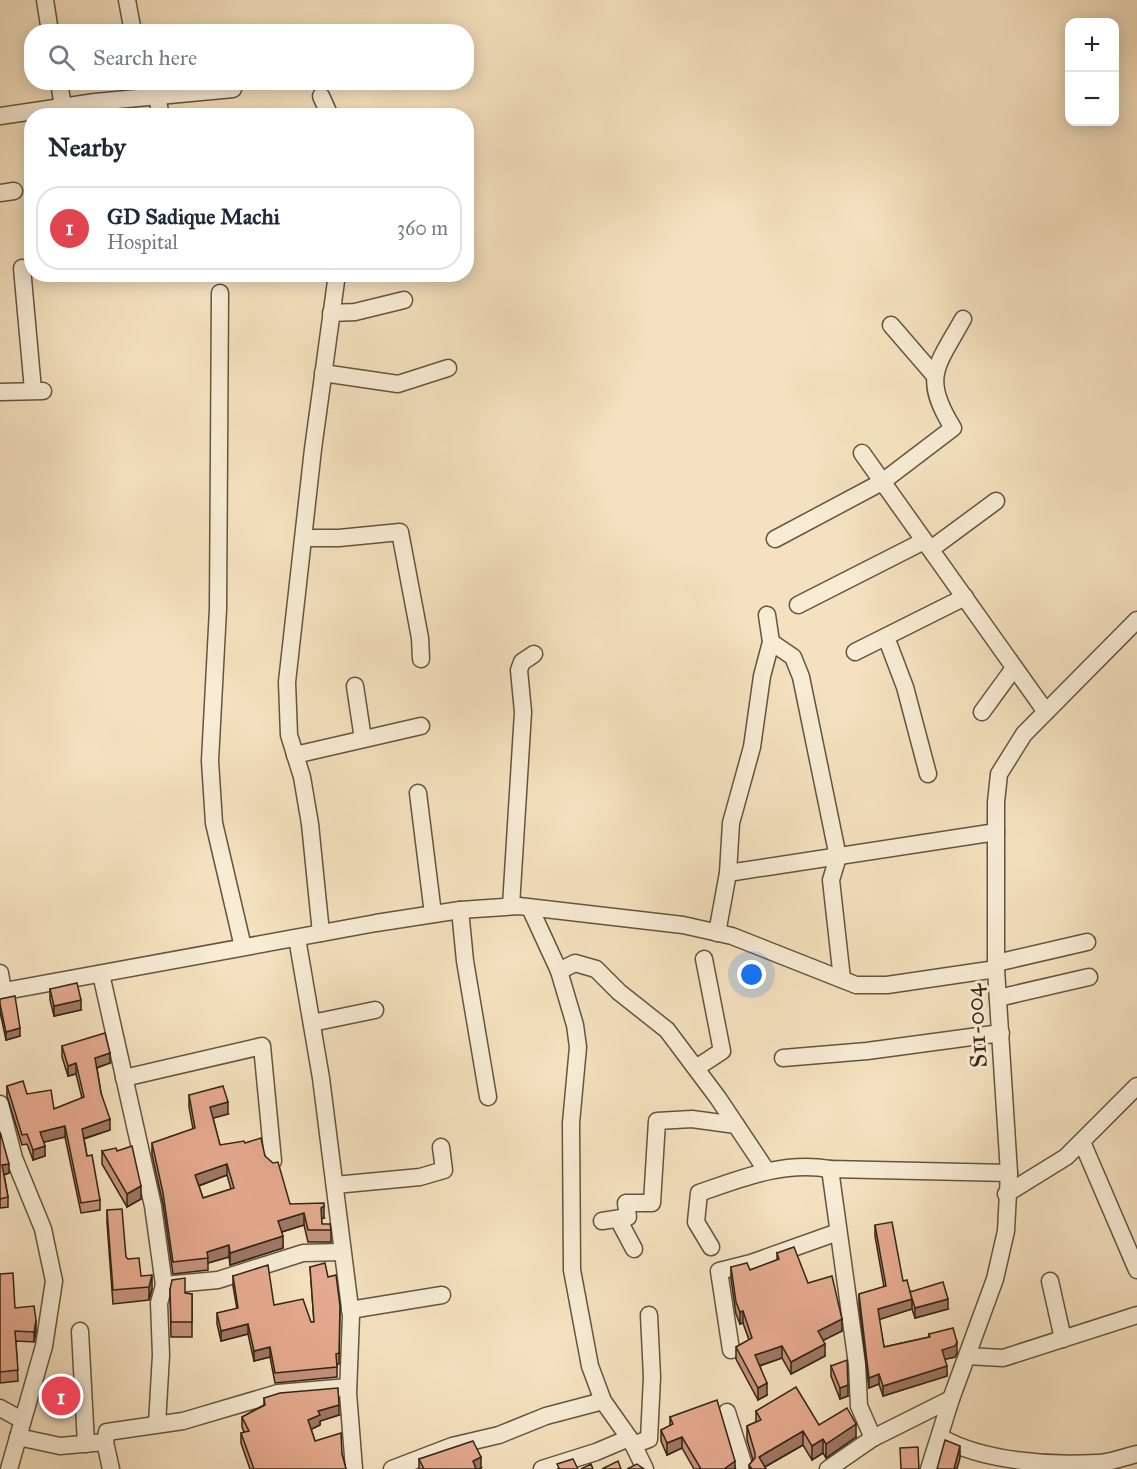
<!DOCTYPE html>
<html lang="en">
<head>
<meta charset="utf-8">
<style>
  :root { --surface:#fff; --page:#f6f6f7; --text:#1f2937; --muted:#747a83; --line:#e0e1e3; --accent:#0f766e }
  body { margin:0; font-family:"IM FELL Great Primer",serif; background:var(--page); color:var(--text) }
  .controls { position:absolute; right:18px; top:18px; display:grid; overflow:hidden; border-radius:12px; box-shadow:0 3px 15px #0003 }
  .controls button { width:54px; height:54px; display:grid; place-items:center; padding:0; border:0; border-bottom:2px solid var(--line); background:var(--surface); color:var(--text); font:30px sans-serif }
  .you { position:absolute; left:752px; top:975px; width:21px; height:21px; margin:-15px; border:4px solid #fff; border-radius:50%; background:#1a73e8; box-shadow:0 0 0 9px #1a73e833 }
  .badge { display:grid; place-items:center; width:39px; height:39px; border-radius:50%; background:var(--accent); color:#fff; font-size:20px; font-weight:700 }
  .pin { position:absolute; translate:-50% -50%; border:3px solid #fff; box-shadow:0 2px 6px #0006 }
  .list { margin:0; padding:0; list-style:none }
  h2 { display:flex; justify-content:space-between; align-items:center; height:78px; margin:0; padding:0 24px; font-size:26px }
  h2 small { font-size:20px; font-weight:400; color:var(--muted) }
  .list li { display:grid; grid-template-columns:39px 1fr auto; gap:18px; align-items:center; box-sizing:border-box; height:84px; margin:0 12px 12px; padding:0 12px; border:2px solid var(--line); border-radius:24px }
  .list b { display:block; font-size:22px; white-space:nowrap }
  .list p { margin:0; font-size:20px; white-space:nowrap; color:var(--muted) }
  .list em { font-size:20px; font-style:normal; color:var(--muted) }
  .icon { flex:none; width:33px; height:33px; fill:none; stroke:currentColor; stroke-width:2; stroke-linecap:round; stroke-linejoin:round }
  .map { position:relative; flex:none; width:1137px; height:1469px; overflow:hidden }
  .search { position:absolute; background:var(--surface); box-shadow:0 3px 15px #0003; left:24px; top:24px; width:450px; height:66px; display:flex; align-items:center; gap:15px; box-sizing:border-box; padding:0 21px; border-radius:24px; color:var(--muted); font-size:22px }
  .panel { position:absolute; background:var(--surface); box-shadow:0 3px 15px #0003; left:24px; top:108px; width:450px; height:174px; border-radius:24px }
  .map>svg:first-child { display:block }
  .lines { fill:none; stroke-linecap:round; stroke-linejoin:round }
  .minor-casing { stroke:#635540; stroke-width:19 }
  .minor { stroke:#f8ecd5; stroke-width:16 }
  .wall { fill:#c5927b; stroke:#322616; stroke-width:1.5; fill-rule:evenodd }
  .shaded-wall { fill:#a07764; stroke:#322616; stroke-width:1.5 }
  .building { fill:#e5aa8f; stroke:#322616; stroke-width:1.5; fill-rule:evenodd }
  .labels { text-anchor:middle; stroke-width:6; stroke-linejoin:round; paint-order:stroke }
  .street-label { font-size:24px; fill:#322616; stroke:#f8ecd5 }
</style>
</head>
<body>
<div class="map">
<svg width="1137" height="1469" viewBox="0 0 1137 1469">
  <rect width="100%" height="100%" fill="#f5e1bf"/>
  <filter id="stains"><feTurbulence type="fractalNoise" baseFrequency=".00333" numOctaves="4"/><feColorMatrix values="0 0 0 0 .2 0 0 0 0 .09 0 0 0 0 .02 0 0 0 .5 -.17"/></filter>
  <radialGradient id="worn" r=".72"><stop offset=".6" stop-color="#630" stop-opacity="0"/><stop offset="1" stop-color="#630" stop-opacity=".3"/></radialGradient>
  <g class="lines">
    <g class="minor-casing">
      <g id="minor">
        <polyline points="45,0 50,32"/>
        <polyline points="127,0 133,32"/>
        <polyline points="59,82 63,107"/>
        <polyline points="321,96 330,116"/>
        <polyline points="157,97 161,116"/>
        <polyline points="0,116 95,102 233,89"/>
        <polyline points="0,193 14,191"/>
        <polyline points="22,268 33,390"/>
        <polyline points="220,293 218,609 210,761 214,823 243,947"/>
        <polyline points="331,313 355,312 404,300"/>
        <polyline points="891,325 935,376"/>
        <polyline points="323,373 398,384 448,368"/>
        <polyline points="0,392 43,391"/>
        <polyline points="862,453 1046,712"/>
        <polyline points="305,538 339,538 400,532 420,638 421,659"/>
        <path d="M 775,539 L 882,482 L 953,428 C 921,377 937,366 963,319"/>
        <polyline points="931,549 996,501"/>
        <polyline points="798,605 924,541"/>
        <polyline points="886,637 905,687 928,774"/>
        <polyline points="771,642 793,657 801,677 838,857 831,880 842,979"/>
        <polyline points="855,652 965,597"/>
        <polyline points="355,686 363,739"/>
        <polyline points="982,712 1014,668"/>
        <polyline points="295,755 421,726"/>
        <polyline points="418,793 433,914"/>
        <polyline points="728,873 996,832"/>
        <polyline points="511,906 523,712 519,670 522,662 534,654"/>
        <polyline points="530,908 559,971 575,1025 578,1047 571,1123 572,1270 590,1366 603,1401 632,1442 645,1469"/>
        <polyline points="460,910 465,961 488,1097"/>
        <polyline points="321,933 310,824 302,777 289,735 287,682 313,449 337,274"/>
        <polyline points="717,933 728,873 731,823 752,747 762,676 771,642 767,615"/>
        <polyline points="297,938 321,1078 351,1316 348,1393 354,1469"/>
        <polyline points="996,963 1087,942"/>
        <polyline points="559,971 575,963 596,969 619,992 667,1030 718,1098 766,1170"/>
        <polyline points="0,973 3,991"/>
        <polyline points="101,974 153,1206 164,1285 218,1280 303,1253 342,1252"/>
        <polyline points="0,992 376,923 460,910 519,906 683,925 732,936 856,985 887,985 996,969"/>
        <polyline points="998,998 1089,977"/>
        <polyline points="312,1023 375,1010"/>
        <polyline points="783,1058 867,1051 1001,1033"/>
        <polyline points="696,1068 722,1051 704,959"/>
        <polyline points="124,1078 262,1046 273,1161"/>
        <polyline points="0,1104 14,1158 43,1229 54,1281 44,1346 9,1469"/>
        <polyline points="1082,1142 1137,1270"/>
        <polyline points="830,1169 857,1364 859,1406 873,1438"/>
        <polyline points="335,1185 420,1177 444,1170 441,1147"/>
        <polyline points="1006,1194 1066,1157 1137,1086"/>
        <polyline points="618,1219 634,1249"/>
        <polyline points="602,1221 628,1217 626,1203 652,1203 657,1121 692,1119 736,1125"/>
        <path d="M 711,1247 L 696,1222 L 699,1193 C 742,1178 783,1161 830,1169 L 1009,1173"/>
        <polyline points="1050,1281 1063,1339"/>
        <polyline points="350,1310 442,1295"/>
        <polyline points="80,1331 86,1444"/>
        <polyline points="731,1350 719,1271 751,1263 838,1232"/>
        <polyline points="967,1356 1003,1358 1137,1315"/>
        <polyline points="0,1408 22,1420"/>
        <polyline points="727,1412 745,1469"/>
        <polyline points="157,1424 161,1355 159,1303 164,1285"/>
        <polyline points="18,1437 60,1446 105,1442 107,1432 183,1421 278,1393 348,1387"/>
        <path d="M 942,1438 C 983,1461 1050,1466 1096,1463 C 1110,1463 1124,1457 1137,1454"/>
        <polyline points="105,1442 111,1469"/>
        <polyline points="633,1445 649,1439 652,1377 649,1315"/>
        <polyline points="392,1469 452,1446 499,1435 546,1416 603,1401"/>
        <polyline points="542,1469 596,1452 629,1438"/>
        <polyline points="828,1469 873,1438 951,1399"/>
        <polyline points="929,1469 951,1399 995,1279 1006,1231 1009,1173 996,969 996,802 999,774 1024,734 1137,620"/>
      </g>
    </g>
    <use href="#minor" class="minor"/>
  </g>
  <g class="wall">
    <polygon points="50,989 81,1010 54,1016 50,1000"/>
    <polygon points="0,999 20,1036 6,1040 0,1012"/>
    <polygon points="62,1046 110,1063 97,1068 101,1093 110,1130 84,1139 87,1156 100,1200 100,1210 81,1213 65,1137 44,1142 45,1156 33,1160 27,1144 22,1145 7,1096 7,1086 27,1094 54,1109 82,1098 76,1074 68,1076 62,1057"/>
    <path d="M 189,1095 L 228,1114 L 213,1118 L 220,1145 L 245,1143 L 265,1156 L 290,1204 L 324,1218 L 321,1219 L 322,1224 L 331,1230 L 331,1242 L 308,1242 L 304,1225 L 282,1232 L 283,1248 L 230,1265 L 229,1257 L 208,1263 L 208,1270 L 173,1274 L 163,1204 L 152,1155 L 152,1143 L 193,1129 L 189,1107 ZM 227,1175 L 231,1189 L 203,1198 L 199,1186 Z"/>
    <polygon points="0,1132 9,1173 4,1175 8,1197 8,1207 0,1208"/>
    <polygon points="102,1151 141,1199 127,1207 102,1164"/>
    <polygon points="107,1210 126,1257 141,1276 152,1289 149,1300 113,1304 107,1223"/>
    <polygon points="875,1225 903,1281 910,1291 948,1309 915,1318 912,1309 879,1319 884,1347 929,1337 929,1334 957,1353 955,1357 945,1359 947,1376 883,1396 879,1384 869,1388 859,1304 859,1294 884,1287 875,1236"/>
    <polygon points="777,1253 808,1283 842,1331 823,1340 825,1356 791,1374 782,1358 760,1366 767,1395 758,1400 736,1359 736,1347 749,1340 743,1323 740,1324 736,1314 731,1279 731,1267 750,1270 777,1260"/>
    <polygon points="310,1267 328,1277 340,1306 339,1364 337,1364 337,1377 275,1383 270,1357 254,1361 248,1334 221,1341 217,1324 217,1313 237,1309 233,1286 233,1276 274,1305 311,1322 314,1322"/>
    <polygon points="0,1274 15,1308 36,1330 34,1342 16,1341 18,1381 0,1383"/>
    <polygon points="170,1289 185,1293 192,1294 192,1337 171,1337"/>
    <polygon points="831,1366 848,1396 840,1399 831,1376"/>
    <polygon points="264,1398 339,1415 320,1421 320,1425 311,1429 315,1441 342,1454 346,1469 250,1469 241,1443 241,1433 244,1432 242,1427 242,1417 264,1405"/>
    <polygon points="756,1411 819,1425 856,1437 826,1458 823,1453 812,1460 803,1445 765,1467 766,1469 749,1469 749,1465 753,1460 747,1440 747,1426 756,1422"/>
    <polygon points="670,1417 735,1469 694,1469 682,1448 667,1455 661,1441 661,1430 670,1426"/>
    <polygon points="419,1459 481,1468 479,1469 419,1469"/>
  </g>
  <g class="shaded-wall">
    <polygon points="81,1000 81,1010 54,1016 54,1006"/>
    <polygon points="20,1028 20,1036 6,1040 6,1032"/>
    <polygon points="110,1053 110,1063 95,1068 95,1058"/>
    <polygon points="76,1063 76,1074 68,1076 68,1066"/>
    <polygon points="228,1102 228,1114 210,1119 210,1107"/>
    <polygon points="110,1119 110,1130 82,1139 82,1129"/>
    <polygon points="65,1126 65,1137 40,1143 40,1132"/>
    <polygon points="45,1146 45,1156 33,1160 33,1150"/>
    <polygon points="9,1164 9,1173 2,1175 2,1165"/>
    <polygon points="227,1164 227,1175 195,1187 195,1175"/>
    <polygon points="141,1186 141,1199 127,1207 127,1194"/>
    <polygon points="324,1206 324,1218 321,1219 321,1208"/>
    <polygon points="304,1213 304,1225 278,1233 278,1221"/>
    <polygon points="283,1236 283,1248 230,1265 230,1253"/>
    <polygon points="229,1245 229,1257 208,1263 207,1252"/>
    <polygon points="152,1275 152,1289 149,1300 149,1287"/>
    <polygon points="912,1299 912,1309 878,1320 878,1309"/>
    <polygon points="948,1299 948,1309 915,1318 915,1308"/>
    <polygon points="743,1311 743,1323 740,1324 740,1312"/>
    <polygon points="842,1319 842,1331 818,1343 818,1331"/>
    <polygon points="36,1320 36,1330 34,1342 34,1332"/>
    <polygon points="248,1324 248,1334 221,1341 221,1331"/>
    <polygon points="957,1342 957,1353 955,1357 942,1360 942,1350"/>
    <polygon points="825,1344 825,1356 791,1374 791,1362"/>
    <polygon points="782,1346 782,1358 755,1367 755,1355"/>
    <polygon points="270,1347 270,1357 254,1361 254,1351"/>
    <polygon points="947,1366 947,1376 883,1396 883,1386"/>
    <polygon points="879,1374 879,1384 869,1388 869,1378"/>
    <polygon points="767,1383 767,1395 758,1400 758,1388"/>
    <polygon points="848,1385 848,1396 840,1399 840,1388"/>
    <polygon points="339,1405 339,1415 320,1421 320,1425 308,1431 308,1420 318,1411"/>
    <polygon points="856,1424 856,1437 826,1458 826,1444"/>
    <polygon points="803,1431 803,1445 761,1469 759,1457"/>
    <polygon points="682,1437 682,1448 667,1455 667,1443"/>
    <polygon points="823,1439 823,1453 812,1460 812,1446"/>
    <polygon points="960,1446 960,1458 957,1469 954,1469"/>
    <polygon points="481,1457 481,1468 479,1469 473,1469 473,1461"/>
    <polygon points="735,1461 735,1469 724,1469"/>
  </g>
  <g class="building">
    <polygon points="77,983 81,1000 54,1006 50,989"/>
    <polygon points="15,996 20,1028 6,1032 0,1004 0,999"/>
    <polygon points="105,1033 110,1053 95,1058 101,1093 110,1119 82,1129 87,1156 92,1155 100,1200 81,1203 65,1126 40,1132 45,1146 33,1150 27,1134 22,1135 7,1086 23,1081 27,1094 51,1090 54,1109 84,1097 76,1063 68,1066 62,1046"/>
    <path d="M 223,1086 L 228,1102 L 210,1107 L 220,1145 L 244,1141 L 245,1143 L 261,1138 L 265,1156 L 273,1163 L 278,1162 L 290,1204 L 324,1203 L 324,1206 L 321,1208 L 322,1224 L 330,1224 L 331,1230 L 308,1230 L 304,1213 L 278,1221 L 283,1236 L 230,1253 L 229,1245 L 207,1252 L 208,1258 L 173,1262 L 163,1193 L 152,1143 L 195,1128 L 189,1095 ZM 227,1164 L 234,1188 L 203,1198 L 195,1175 Z"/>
    <polygon points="0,1132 9,1164 2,1165 8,1197 0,1199"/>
    <polygon points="132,1146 141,1186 127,1194 102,1151 116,1148 117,1151"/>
    <polygon points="122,1209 126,1257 128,1259 139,1258 141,1276 152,1275 149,1287 113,1290 107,1210"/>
    <polygon points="892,1222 903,1281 907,1280 912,1299 878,1309 884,1347 930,1337 929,1334 953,1328 957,1342 955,1346 942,1350 947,1366 883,1386 879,1374 869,1378 859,1294 886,1286 875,1225"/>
    <polygon points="794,1247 808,1283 832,1276 842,1319 818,1331 825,1344 791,1362 782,1346 755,1355 767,1383 758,1388 736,1347 752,1338 743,1311 740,1312 736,1302 731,1267 747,1263 750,1270 779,1259 777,1253"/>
    <polygon points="325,1263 328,1277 336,1275 340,1306 339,1353 336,1354 337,1367 275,1373 270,1347 254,1351 248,1324 221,1331 217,1313 238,1308 233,1276 268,1265 274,1305 303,1299 311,1322 314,1322 310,1267"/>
    <polygon points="13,1273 15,1308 34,1306 36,1320 34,1332 15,1331 18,1370 0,1372 0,1274"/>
    <polygon points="185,1278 185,1293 192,1294 192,1322 171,1322 170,1289 172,1280"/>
    <polygon points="943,1282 948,1299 915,1308 910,1292"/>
    <polygon points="847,1360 848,1385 840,1388 831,1366"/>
    <polygon points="796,1387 819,1425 847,1408 856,1424 826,1444 823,1439 812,1446 803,1431 759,1457 766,1469 752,1469 749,1465 755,1458 755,1453 747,1426 761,1420 756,1411"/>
    <polygon points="338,1388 339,1405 318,1411 320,1415 308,1420 315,1441 341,1433 342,1454 346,1469 254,1469 241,1433 249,1431 242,1417 265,1405 264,1398 280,1393"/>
    <polygon points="717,1400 735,1461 724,1469 701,1469 682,1437 667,1443 661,1430 673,1424 670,1417"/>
    <polygon points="945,1440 960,1446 954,1469 937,1469"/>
    <polygon points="473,1441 481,1457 473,1461 476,1469 424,1469 419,1459"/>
    <polygon points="918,1447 919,1469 901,1469 900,1448"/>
    <polygon points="573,1459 578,1469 557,1469 559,1468 557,1464"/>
    <polygon points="618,1461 621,1469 602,1469"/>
    <polygon points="591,1464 593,1469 581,1469"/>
    <polygon points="637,1464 644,1469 627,1469"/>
  </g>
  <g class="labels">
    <g class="street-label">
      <text transform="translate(976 1026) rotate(-94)" y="8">S11-004</text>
    </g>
  </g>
  <rect width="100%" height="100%" filter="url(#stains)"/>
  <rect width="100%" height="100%" fill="url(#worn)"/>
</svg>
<div class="controls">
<button>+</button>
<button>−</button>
</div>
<div class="you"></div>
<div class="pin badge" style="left:61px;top:1396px;background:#e0444e">1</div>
<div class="search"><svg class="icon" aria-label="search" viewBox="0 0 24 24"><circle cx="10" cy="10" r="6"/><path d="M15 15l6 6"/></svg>Search here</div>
<section class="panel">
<h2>Nearby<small></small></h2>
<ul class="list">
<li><span class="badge" style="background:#e0444e">1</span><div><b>GD Sadique Machi</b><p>Hospital</p></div><em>360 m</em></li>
</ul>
</section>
</div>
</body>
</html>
